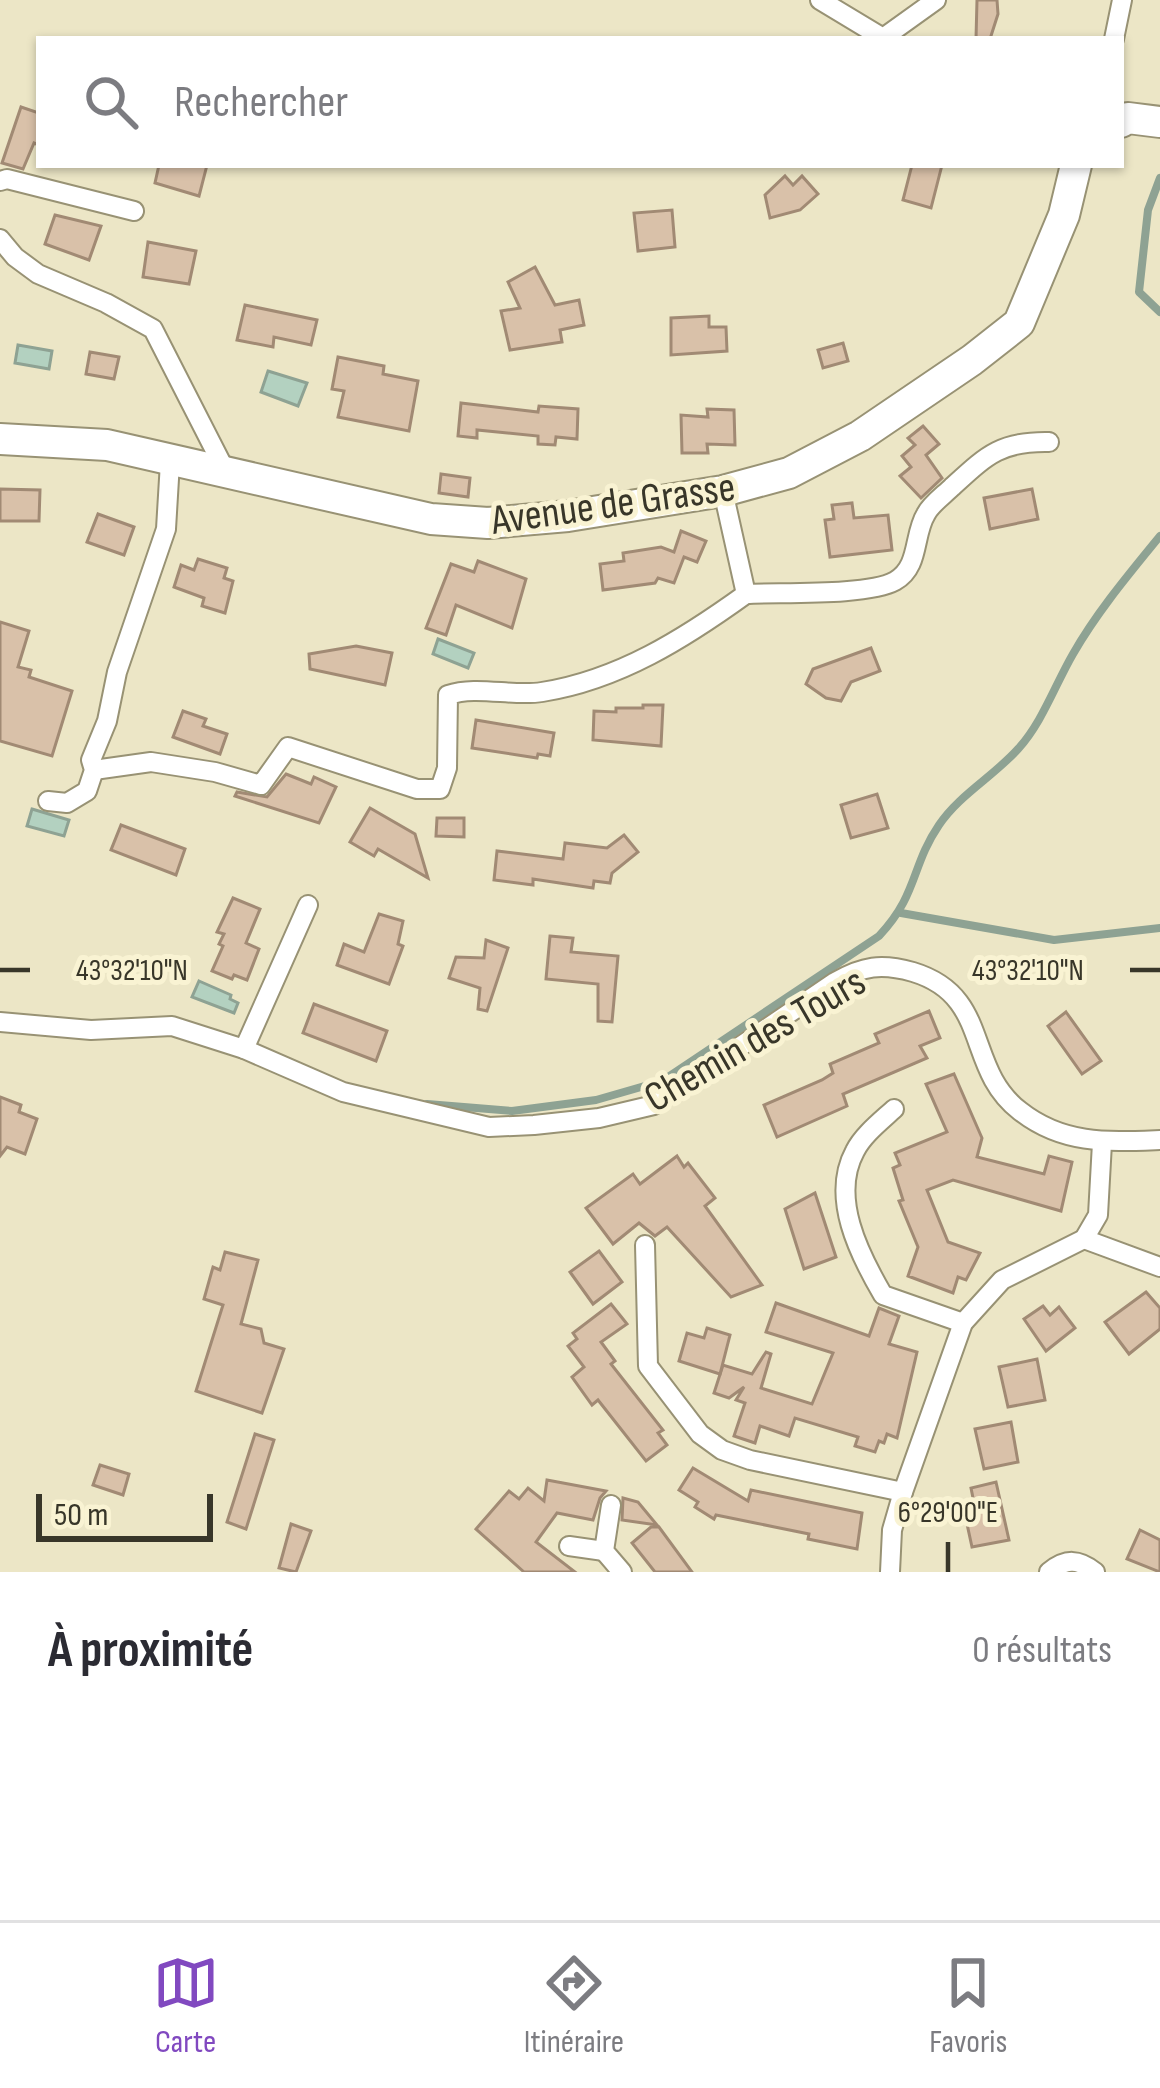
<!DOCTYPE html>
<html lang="fr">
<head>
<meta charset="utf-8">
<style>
  :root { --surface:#fff; --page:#f2f2f3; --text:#2b2b33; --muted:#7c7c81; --line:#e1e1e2; --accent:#8149c0 }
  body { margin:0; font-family:"Sofia Sans Condensed",sans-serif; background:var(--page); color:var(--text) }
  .scale { position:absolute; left:36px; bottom:30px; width:177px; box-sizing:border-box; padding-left:12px; border:6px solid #383629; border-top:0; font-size:33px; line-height:42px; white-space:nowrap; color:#383629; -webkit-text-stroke:9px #f9f3d3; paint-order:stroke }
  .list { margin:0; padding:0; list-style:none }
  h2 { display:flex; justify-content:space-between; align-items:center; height:156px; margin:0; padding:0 48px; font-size:51px }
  h2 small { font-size:39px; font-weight:400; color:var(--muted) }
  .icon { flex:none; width:66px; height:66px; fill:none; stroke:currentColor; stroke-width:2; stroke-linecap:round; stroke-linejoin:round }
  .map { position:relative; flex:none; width:1160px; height:1572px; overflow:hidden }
  .search { position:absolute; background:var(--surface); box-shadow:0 3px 9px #0004; left:36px; right:36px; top:36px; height:132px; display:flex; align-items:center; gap:30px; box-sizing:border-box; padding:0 42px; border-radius:0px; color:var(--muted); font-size:45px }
  .sheet { height:348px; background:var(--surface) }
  nav { display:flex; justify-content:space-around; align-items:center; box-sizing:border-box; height:168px; border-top:3px solid var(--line); background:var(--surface); font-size:33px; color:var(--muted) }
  nav a { display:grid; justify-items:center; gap:6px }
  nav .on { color:var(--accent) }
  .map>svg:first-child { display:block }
  .water { fill:#b3d1c0; stroke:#8ea293; stroke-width:3 }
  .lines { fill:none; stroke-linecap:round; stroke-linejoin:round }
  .stream { stroke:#8ea293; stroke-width:8 }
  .building { fill:#d9c1a9; stroke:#a18a74; stroke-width:3 }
  .minor-casing { stroke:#989274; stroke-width:22 }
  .primary-casing { stroke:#989274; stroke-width:34 }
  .minor { stroke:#fff; stroke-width:18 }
  .primary { stroke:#fff; stroke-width:30 }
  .ticks { fill:none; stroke:#383629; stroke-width:4.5 }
  .labels { text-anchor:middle; stroke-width:10; stroke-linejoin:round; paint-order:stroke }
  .street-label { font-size:42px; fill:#383629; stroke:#f9f3d3 }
  .ticks-label { font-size:30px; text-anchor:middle; fill:#383629; stroke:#f9f3d3; stroke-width:10; stroke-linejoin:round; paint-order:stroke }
</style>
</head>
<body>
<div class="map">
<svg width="1160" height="1572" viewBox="0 0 1160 1572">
  <rect width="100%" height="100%" fill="#ece6c6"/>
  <g class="water">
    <polygon points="18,345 52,351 49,369 15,363"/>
    <polygon points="268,371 307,383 298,406 261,392"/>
    <polygon points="438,639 474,653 468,668 433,654"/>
    <polygon points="32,809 69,820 64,836 27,826"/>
    <polygon points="199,981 231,995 230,999 238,1003 234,1013 192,997"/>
  </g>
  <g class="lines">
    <g class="stream">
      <polyline points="1160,178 1148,210 1139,292 1160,312"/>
      <polyline points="901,913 1054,940 1160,928"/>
      <path d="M 427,1104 L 512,1111 L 596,1100 L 662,1081 L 879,936 C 918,895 911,866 939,825 C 959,795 994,776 1018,749 C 1042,723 1055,685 1073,654 C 1097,612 1129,574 1160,536"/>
    </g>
  </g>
  <g class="building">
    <polygon points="977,0 997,0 998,14 990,39 976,39"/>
    <polygon points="21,107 39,113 39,145 34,143 23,169 2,163"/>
    <polygon points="159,165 207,165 199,196 155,183"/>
    <polygon points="912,165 942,165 931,208 903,200"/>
    <polygon points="785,176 793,185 802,176 818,194 800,210 770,218 765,195"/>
    <polygon points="672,210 675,247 638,251 634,213"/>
    <polygon points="55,215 101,226 89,260 45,244"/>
    <polygon points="148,242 196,251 189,284 143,277"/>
    <polygon points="535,267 555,305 579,300 584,325 560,330 562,342 510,350 501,311 520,308 508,282"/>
    <polygon points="245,305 317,320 311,345 274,337 273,347 237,340"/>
    <polygon points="709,316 709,327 726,327 727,351 671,355 671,318"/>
    <polygon points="843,343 848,361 823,368 818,350"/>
    <polygon points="90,352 119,357 114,379 86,374"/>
    <polygon points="338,357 384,366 383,374 418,381 409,431 338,417 344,391 332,389"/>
    <polygon points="461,403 538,412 539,406 578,409 577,439 556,437 555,445 538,444 538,436 477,430 477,438 458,436"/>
    <polygon points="707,409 734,410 735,445 707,444 708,453 682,453 681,415 708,417"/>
    <polygon points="923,426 939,444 926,455 942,478 921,498 900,476 911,467 902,456 915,445 908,438"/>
    <polygon points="441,474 470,478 468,497 439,493"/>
    <polygon points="0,489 40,490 39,521 0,521"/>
    <polygon points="1032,489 1038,519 990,529 984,498"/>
    <polygon points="852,503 854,518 888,515 892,550 830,557 825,520 834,519 832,505"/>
    <polygon points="98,514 134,527 124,555 87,542"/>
    <polygon points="681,531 706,541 697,562 684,557 674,583 658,578 655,583 603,590 600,564 624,561 623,553 661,547 674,552"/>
    <polygon points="198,559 227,568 224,578 233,581 225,613 202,606 204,598 174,587 181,565 194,570"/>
    <polygon points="478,561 526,579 512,628 456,605 446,635 426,628 451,564 474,572"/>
    <polygon points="0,622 29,631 18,667 31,670 29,677 72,691 52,756 0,741"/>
    <polygon points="356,646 392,653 385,685 310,669 309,654"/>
    <polygon points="871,648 880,671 851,682 841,701 826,698 806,684 813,669"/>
    <polygon points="643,705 663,705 661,746 593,740 594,711 616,712 616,708 643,708"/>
    <polygon points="183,711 206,719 203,726 227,734 220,754 173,737"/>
    <polygon points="476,720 554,733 550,756 538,754 537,758 472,748"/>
    <polygon points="286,774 311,784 314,777 336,787 319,823 235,796 237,792 267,797"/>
    <polygon points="877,794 888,828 851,838 841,805"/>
    <polygon points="370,808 415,834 428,878 378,849 374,856 350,842"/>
    <polygon points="437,818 464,818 464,837 436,836"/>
    <polygon points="121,825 185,849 176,875 111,850"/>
    <polygon points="624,835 638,852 612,873 610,883 594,881 593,888 533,879 533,885 494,880 497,851 563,859 565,843 607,848"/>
    <polygon points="233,898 260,909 246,943 259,949 247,980 234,975 232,979 212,971 223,946 219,944 224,934 217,932"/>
    <polygon points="379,914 403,921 398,944 403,946 389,984 337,965 344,944 364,952"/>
    <polygon points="550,936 573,938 571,952 618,956 612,1022 598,1021 598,984 546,979"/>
    <polygon points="486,940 508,948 487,1011 478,1009 480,988 449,978 456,957 484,958"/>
    <polygon points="314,1004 387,1031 376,1061 303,1033"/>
    <polygon points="929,1011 940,1038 920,1046 927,1058 843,1094 847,1106 777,1137 764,1105 822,1080 833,1073 830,1064 879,1043 875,1034"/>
    <polygon points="1066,1012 1101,1061 1082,1074 1048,1026"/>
    <polygon points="954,1074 982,1138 977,1157 1044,1174 1049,1156 1072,1162 1061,1211 953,1180 927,1190 948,1242 980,1253 966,1280 958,1277 953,1293 908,1276 918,1247 899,1201 903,1200 893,1168 900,1165 895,1153 947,1132 926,1084"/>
    <polygon points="0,1097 21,1105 19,1112 37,1119 25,1154 7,1147 0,1156"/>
    <polygon points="677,1156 684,1167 688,1163 715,1198 705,1206 762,1285 731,1297 667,1227 655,1236 639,1223 613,1244 586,1208 633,1174 640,1184"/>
    <polygon points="815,1193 836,1257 804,1269 785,1209"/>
    <polygon points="599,1251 622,1282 593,1304 570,1272"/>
    <polygon points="225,1252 258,1260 241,1324 261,1329 264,1343 284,1349 262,1413 196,1391 223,1305 204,1299 213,1267 220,1270"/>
    <polygon points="1146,1292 1160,1308 1160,1329 1129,1354 1105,1322"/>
    <polygon points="776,1303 869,1336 879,1308 899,1316 889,1344 917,1352 897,1438 887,1434 884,1443 879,1441 875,1452 855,1446 858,1437 795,1418 789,1436 760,1426 755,1443 734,1436 745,1403 736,1400 744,1387 729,1398 714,1393 723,1365 752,1374 766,1352 771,1354 761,1388 812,1404 833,1353 766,1332"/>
    <polygon points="611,1304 627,1324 601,1342 615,1361 611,1364 663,1430 658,1433 667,1445 646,1461 598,1400 592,1405 572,1377 584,1367 568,1346 577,1339 573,1333"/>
    <polygon points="1043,1306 1050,1315 1059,1307 1075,1328 1046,1351 1024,1319"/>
    <polygon points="707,1328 730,1335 720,1374 679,1361 687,1333 704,1338"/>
    <polygon points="1037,1359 1045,1400 1008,1407 999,1367"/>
    <polygon points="1011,1422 1018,1462 984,1469 975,1429"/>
    <polygon points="255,1434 274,1440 246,1529 227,1522"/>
    <polygon points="100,1465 129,1474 123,1495 93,1485"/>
    <polygon points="693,1468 748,1501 751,1490 862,1513 857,1549 808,1539 809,1534 716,1515 714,1519 695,1507 698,1502 679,1490"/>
    <polygon points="547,1480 606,1491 600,1498 593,1520 557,1513 536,1542 575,1572 524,1572 476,1529 509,1491 519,1499 528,1488 544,1501"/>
    <polygon points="996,1482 1009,1540 972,1547 967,1524 974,1523 969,1499 973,1498 971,1488"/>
    <polygon points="623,1498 638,1502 657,1525 622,1520"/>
    <polygon points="291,1524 311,1531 296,1572 279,1568"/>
    <polygon points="651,1527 659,1527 692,1572 655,1572 632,1543"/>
    <polygon points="1140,1530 1160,1540 1160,1572 1127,1559"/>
  </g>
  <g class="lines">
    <g class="minor-casing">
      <g id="minor">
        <polyline points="820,0 883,38 936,0"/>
        <polyline points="1114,39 1122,0"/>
        <polyline points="0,181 7,179 134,211"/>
        <polyline points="0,239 15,257 38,274 106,303 153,329 226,472"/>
        <path d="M 746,594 C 780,592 868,596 895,581 C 920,567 913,535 926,514 C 931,504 944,495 952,487 C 986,456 1000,441 1049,442"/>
        <path d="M 94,770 L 151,762 L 215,772 L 261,785 L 288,747 L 417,789 L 440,789 L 447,768 L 448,695 C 477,685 512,697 542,692 C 619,680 685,638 746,594 L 723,491"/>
        <polyline points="48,801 67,803 87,791 94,770 91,760 107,721 117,672 166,529 170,462"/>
        <path d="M 0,1022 L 91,1030 L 172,1026 L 244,1049 L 343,1092 L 489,1127 L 534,1125 L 599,1118 L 654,1105 L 835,982 C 863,966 881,963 913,972 C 992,996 964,1068 1020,1111 C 1063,1145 1109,1142 1160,1140"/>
        <polyline points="244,1049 308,905"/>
        <path d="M 894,1109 C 881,1121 863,1135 855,1151 C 830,1197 859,1254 883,1295 L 963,1323"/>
        <polyline points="1084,1239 1160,1267"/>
        <polyline points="645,1245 648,1366 700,1434 722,1450 750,1460 903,1492"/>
        <polyline points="611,1505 604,1551 622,1572"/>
        <polyline points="569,1546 604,1551"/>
        <polyline points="890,1572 892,1530 903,1492 963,1323 1002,1280 1084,1239 1098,1215 1102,1143"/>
        <path d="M 1049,1572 C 1066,1558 1079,1559 1095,1572"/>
      </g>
    </g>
    <g class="primary-casing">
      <g id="primary">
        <polyline points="1121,122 1128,118 1160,122"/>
        <polyline points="0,439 107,445 431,519 488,523 568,516 723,491 789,473 860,436 972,360 1019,323 1064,215 1076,165"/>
      </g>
    </g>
    <use href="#minor" class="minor"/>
    <use href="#primary" class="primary"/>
  </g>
  <path class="ticks" d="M 0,970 L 30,970M 1130,970 L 1160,970M 948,1542 L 948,1572"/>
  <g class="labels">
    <g class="street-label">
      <text transform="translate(613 502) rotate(-8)" y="15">Avenue de Grasse</text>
      <text transform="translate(754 1038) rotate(-30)" y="15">Chemin des Tours</text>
    </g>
  </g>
  <g class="ticks-label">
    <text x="132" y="980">43°32'10"N</text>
    <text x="1028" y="980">43°32'10"N</text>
    <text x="948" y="1522">6°29'00"E</text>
  </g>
</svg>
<div class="scale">50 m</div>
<div class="search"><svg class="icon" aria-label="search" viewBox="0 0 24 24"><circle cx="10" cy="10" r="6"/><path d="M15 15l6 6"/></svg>Rechercher</div>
</div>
<section class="sheet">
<h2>À proximité<small>0 résultats</small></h2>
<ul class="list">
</ul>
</section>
<nav>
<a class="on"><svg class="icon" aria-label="map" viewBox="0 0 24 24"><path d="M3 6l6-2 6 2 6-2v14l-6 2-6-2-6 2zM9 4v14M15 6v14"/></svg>Carte</a>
<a><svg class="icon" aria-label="directions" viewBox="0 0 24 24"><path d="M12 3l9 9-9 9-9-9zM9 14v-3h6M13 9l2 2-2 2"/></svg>Itinéraire</a>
<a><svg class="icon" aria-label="saved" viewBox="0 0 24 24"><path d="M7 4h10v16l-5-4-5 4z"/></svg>Favoris</a>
</nav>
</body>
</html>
